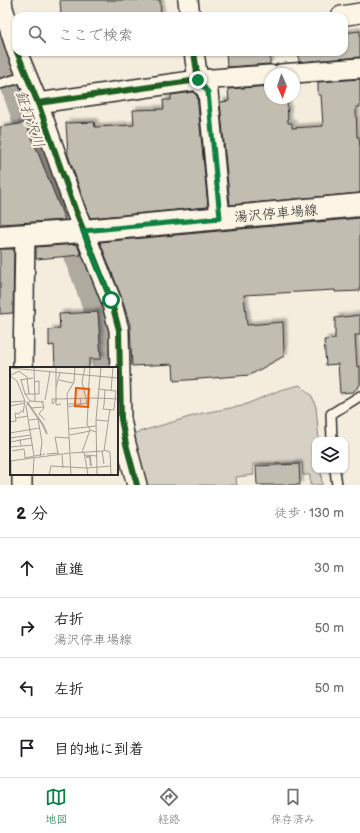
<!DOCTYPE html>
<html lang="ja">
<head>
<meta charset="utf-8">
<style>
  :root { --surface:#fff; --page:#f6f6f6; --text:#202124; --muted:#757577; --line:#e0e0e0; --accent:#0b8043 }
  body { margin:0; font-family:"Balsamiq Sans","Klee One",sans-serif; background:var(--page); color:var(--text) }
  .controls { position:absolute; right:12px; bottom:12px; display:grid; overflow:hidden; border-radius:8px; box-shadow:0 1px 3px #0004 }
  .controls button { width:36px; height:36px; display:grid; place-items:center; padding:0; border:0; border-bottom:1px solid var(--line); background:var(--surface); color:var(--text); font:20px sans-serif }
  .compass { position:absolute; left:264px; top:68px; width:36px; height:36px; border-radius:50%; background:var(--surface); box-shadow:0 1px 3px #0004; rotate:177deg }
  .stop { position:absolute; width:12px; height:12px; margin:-9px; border:3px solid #0b8043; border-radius:50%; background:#fff }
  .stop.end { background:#0b8043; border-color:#fff; box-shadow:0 1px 4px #0008 }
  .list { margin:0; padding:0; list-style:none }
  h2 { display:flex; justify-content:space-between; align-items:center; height:52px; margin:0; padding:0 16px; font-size:17px }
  h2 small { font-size:13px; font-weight:400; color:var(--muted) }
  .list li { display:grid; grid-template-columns:26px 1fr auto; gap:12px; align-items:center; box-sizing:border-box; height:60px; padding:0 16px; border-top:1px solid var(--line) }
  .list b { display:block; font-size:15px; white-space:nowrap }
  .list p { margin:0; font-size:13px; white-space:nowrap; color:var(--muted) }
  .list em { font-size:13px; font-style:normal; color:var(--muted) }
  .icon { flex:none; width:22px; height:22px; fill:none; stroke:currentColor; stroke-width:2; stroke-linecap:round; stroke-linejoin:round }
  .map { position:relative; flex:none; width:360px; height:485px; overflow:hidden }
  .search { position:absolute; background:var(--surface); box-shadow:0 1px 3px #0004; left:12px; right:12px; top:12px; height:44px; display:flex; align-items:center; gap:10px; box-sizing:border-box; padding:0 14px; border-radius:12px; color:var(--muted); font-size:15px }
  .sheet { height:292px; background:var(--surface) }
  nav { display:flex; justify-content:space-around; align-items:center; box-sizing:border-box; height:56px; border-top:1px solid var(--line); background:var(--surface); font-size:11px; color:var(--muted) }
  nav a { display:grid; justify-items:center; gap:2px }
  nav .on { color:var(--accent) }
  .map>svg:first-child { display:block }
  .green { fill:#d6d1c4; stroke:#807e78 }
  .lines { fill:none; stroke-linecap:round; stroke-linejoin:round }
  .river { stroke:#afaaa0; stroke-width:35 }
  .building { fill:#c2bdb1; stroke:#2b2b2b; filter:url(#shadow) }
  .service-casing { stroke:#2b2b2b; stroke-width:12 }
  .minor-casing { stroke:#2b2b2b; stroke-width:22 }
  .secondary-casing { stroke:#2b2b2b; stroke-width:25 }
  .service { stroke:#fcf5e5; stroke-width:9 }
  .minor { stroke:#fcf5e5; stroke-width:19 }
  .secondary { stroke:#fcf5e5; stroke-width:22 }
  .cycleway-casing { stroke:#fcf5e5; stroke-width:8 }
  .cycleway { stroke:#1b5e20; stroke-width:6 }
  .route { stroke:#0b8043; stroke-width:5 }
  .labels { text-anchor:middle; stroke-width:4; stroke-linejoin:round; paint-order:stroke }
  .street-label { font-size:14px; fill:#2b2b2b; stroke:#fcf5e5 }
  .water-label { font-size:15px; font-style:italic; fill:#595754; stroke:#fcf5e5 }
  .inset-river { fill:none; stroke:#afaaa0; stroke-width:2 }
  .inset-road { fill:none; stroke:#a49f96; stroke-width:1 }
  .view { fill:#e8590c; fill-opacity:0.15; stroke:#e8590c; stroke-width:2 }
  .inset-edge { fill:none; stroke:#2b2b2b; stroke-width:2 }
</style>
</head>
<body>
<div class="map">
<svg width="360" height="485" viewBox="0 0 360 485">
  <defs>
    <filter id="shadow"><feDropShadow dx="3.5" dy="-3.5" stdDeviation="1" flood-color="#0004"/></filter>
  </defs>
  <rect width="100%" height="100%" fill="#f4edde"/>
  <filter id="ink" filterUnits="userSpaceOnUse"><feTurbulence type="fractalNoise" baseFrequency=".025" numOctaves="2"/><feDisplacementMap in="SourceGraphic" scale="8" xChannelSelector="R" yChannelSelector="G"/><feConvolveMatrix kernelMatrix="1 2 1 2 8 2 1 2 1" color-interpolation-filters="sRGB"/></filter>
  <g filter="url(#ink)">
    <polygon class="green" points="300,385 312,396 316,407 319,440 315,440 315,470 321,470 322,485 310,485 310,475 303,475 302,463 253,464 254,475 236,477 237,485 143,485 132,434 203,413 242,406 280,390"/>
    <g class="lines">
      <g class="river">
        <polyline points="0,32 60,207"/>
        <polyline points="81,256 88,272 108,329 110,368"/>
      </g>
    </g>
    <g class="building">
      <polygon points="60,0 160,0 161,16 61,16"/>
      <polygon points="360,31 360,57 299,62 298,52 344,52 344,33"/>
      <polygon points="226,52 270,52 270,64 227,67"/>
      <polygon points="360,79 360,107 356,107 357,137 359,137 360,148 360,193 230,205 220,102 229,101 228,89 270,86 270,98 287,98 288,123 292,123 292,128 323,126 321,95 318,95 318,82"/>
      <polygon points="193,92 197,96 208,207 90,218 68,155 66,123 94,122 95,127 134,125 133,110 164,109 163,100 171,100 171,95"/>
      <polygon points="26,123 65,220 0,224 0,127"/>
      <polygon points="360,218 360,291 335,292 335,290 244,295 247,325 283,322 284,356 250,375 174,381 173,364 132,366 130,325 121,296 100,242"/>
      <polygon points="77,244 81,255 36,259 36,247"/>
      <polygon points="0,249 14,249 13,313 0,314"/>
      <polygon points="98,312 101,359 89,359 89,368 55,368 54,345 49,346 49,330 60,329 59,314"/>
      <polygon points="360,315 360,335 355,335 357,367 360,366 360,385 353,392 340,393 338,364 326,365 324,340 335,339 335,318"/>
      <polygon points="299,464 300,485 257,485 256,466"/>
    </g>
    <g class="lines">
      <g class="service-casing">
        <g id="service">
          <polyline points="0,84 27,76"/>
          <polyline points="332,440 331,414 360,396"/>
          <polyline points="335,470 337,485"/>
        </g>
      </g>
      <g class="minor-casing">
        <g id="minor">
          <polyline points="2,0 3,8 16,49"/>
          <polyline points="188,0 190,16"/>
          <polyline points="341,16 360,13"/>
          <polyline points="17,52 38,103 75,209 111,300 119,330 121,419 126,444 137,485"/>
          <polyline points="281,74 360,68"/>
          <polyline points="198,80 208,92 220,218"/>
          <polyline points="198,80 270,75"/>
          <polyline points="38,103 198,80 194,52"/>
          <polyline points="23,368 25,235"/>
          <polyline points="22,485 22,474"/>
        </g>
      </g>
      <g class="secondary-casing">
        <polyline id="secondary" points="0,237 83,231 360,205"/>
      </g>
      <use href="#service" class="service"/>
      <use href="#minor" class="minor"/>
      <use href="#secondary" class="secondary"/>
      <g class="cycleway-casing">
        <g id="cycleway">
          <polyline points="17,52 38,103 75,209 111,300 119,330 121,419 126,444 137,485"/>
          <polyline points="38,103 198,80 194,52"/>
        </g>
      </g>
      <use href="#cycleway" class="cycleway"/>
    </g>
  </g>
  <g class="lines" filter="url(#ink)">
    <polyline class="route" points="111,300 83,231 220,218 208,92 198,80"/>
  </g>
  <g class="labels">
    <g class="street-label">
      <text transform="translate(276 213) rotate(-5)" y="5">湯沢停車場線</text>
    </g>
    <g class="water-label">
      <text transform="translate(30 119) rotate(71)" y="5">鉦打沢川</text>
    </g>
  </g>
  <g transform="translate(10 367)">
    <rect width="108" height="108" fill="#f4edde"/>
    <path class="inset-river" d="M 17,35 L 33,58 L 37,67M 76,90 L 80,90 L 81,99"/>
    <path class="inset-road" d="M 24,0 L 25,34M 46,0 L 46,38 L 51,37M 75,0 L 72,15 L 78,40 L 77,57 L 80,63 L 86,65M 0,1 L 108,11M 1,8 L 9,4 L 18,11M 0,9 L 7,14 L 15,34 L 13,46M 10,13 L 23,11M 11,13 L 15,27 L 19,27 L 17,11M 49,13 L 63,16M 46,20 L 50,6M 88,22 L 106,24 L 104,43 L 93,42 L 94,38M 101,24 L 103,0M 15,27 L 20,34 L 16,39 L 24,89M 19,27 L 29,27 L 29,14 L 24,15M 78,31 L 80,0M 87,31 L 108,32M 42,32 L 46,32 L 43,37 L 42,36 ZM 46,32 L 87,31M 35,33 L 40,5M 20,34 L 34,35M 32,34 L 34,41 L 29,47 L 35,53M 0,35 L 15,34M 57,37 L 71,37 L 70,31M 94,38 L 95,23M 0,39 L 15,36M 58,40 L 77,36M 21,41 L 34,40M 6,51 L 18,49M 19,53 L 28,52 L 32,75 L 30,90M 86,53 L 98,54M 0,55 L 6,54 L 5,46 L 9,47 L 12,43M 59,62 L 86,59M 0,66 L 29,61M 60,68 L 80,64M 0,71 L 21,68M 0,75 L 22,71M 11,79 L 23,78M 0,80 L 11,79 L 10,72M 94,83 L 100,85 L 101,108M 2,84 L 14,82 L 15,90M 92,84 L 94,97M 72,85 L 80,63M 74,85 L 78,108M 48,86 L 45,70 L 59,71M 61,86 L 94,84 L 100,42M 37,87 L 49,86M 52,88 L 53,101M 75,88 L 87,89M 14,91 L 35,87M 0,94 L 60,86M 77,101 L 101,99M 1,108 L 1,94M 23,108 L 24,91M 39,108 L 41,99 L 77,101M 61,108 L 57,27 L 64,15 L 65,0M 87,108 L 86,53 L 91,0"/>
    <path class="view" d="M 66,21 L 79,22 L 78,40 L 65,39 Z"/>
    <rect width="108" height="108" class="inset-edge"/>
  </g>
</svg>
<div class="controls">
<button><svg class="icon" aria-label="layers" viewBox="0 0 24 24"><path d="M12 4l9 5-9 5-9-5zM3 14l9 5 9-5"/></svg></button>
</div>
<svg class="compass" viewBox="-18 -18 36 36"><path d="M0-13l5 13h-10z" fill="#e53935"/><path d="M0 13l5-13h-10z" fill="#757577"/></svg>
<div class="stop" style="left:111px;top:300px"></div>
<div class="stop end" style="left:198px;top:80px"></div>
<div class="search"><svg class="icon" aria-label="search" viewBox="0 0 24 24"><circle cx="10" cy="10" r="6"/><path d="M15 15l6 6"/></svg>ここで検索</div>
</div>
<section class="sheet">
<h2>2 分<small>徒歩 · 130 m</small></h2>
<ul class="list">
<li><svg class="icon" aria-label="ahead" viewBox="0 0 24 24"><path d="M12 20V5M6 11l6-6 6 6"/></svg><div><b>直進</b></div><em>30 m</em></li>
<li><svg class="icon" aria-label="right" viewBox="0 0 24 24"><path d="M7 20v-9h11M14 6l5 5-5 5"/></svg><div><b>右折</b><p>湯沢停車場線</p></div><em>50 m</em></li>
<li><svg class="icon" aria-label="left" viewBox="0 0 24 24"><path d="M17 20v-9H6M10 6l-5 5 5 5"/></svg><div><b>左折</b></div><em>50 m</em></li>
<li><svg class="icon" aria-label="arrive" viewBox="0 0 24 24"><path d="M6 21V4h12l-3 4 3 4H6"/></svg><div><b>目的地に到着</b></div></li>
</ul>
</section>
<nav>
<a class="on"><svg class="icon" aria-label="map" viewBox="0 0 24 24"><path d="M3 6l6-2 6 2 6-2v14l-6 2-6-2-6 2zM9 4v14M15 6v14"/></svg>地図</a>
<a><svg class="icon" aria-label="directions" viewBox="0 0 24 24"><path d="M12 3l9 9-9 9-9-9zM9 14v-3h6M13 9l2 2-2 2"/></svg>経路</a>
<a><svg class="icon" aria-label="saved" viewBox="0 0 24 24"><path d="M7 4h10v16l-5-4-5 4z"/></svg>保存済み</a>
</nav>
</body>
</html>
